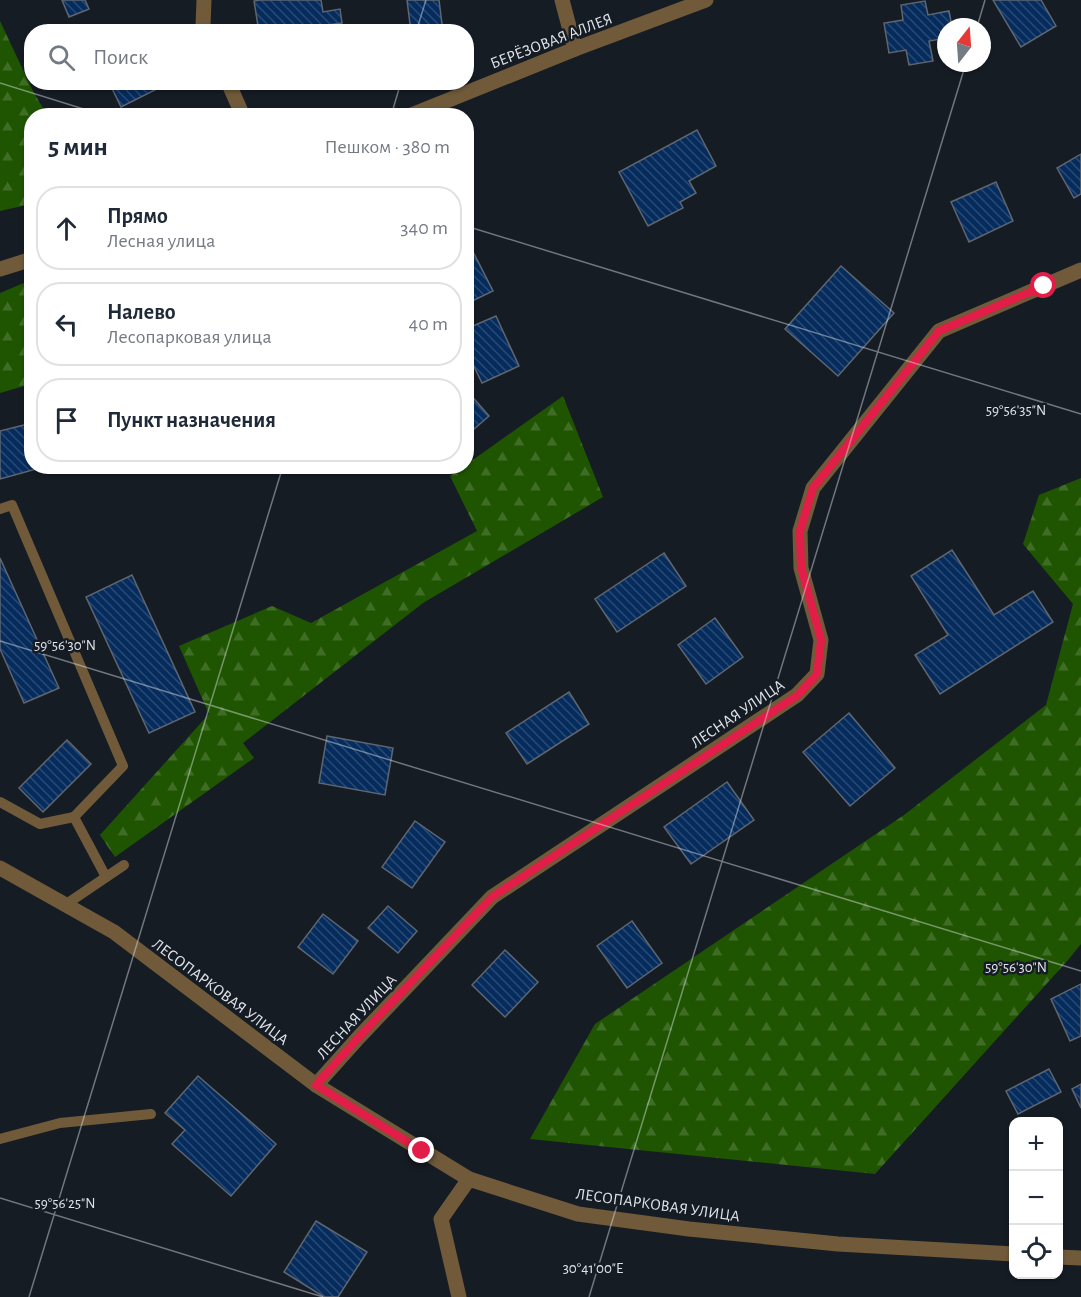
<!DOCTYPE html>
<html lang="ru">
<head>
<meta charset="utf-8">
<style>
  :root { --surface:#fff; --page:#f6f6f7; --text:#1f2937; --muted:#747a83; --line:#e0e1e3 }
  body { margin:0; font-family:"Alegreya Sans",sans-serif; background:var(--page); color:var(--text) }
  .controls { position:absolute; right:18px; bottom:18px; display:grid; overflow:hidden; border-radius:12px; box-shadow:0 2px 4px #0004 }
  .controls button { width:54px; height:54px; display:grid; place-items:center; padding:0; border:0; border-bottom:2px solid var(--line); background:var(--surface); color:var(--text); font:30px sans-serif }
  .compass { position:absolute; left:937px; top:18px; width:54px; height:54px; border-radius:50%; background:var(--surface); box-shadow:0 2px 4px #0004; rotate:17deg }
  .stop { position:absolute; width:18px; height:18px; margin:-14px; border:4px solid #e11d48; border-radius:50%; background:#fff }
  .stop.end { background:#e11d48; border-color:#fff; box-shadow:0 2px 6px #0008 }
  .list { margin:0; padding:0; list-style:none }
  h2 { display:flex; justify-content:space-between; align-items:center; height:78px; margin:0; padding:0 24px; font-size:26px }
  h2 small { font-size:20px; font-weight:400; color:var(--muted) }
  .list li { display:grid; grid-template-columns:39px 1fr auto; gap:18px; align-items:center; box-sizing:border-box; height:84px; margin:0 12px 12px; padding:0 12px; border:2px solid var(--line); border-radius:24px }
  .list b { display:block; font-size:22px; white-space:nowrap }
  .list p { margin:0; font-size:20px; white-space:nowrap; color:var(--muted) }
  .list em { font-size:20px; font-style:normal; color:var(--muted) }
  .icon { flex:none; width:33px; height:33px; fill:none; stroke:currentColor; stroke-width:2; stroke-linecap:round; stroke-linejoin:round }
  .map { position:relative; flex:none; width:1081px; height:1297px; overflow:hidden }
  .search { position:absolute; background:var(--surface); box-shadow:0 2px 4px #0004; left:24px; top:24px; width:450px; height:66px; display:flex; align-items:center; gap:15px; box-sizing:border-box; padding:0 21px; border-radius:24px; color:var(--muted); font-size:22px }
  .panel { position:absolute; background:var(--surface); box-shadow:0 2px 4px #0004; left:24px; top:108px; width:450px; height:366px; border-radius:24px }
  .map>svg:first-child { display:block }
  .forest { fill:url(#forest-firs) }
  .building { fill:url(#building-back-hatch); stroke:#5f6670; stroke-width:1.5 }
  .lines { fill:none; stroke-linecap:round; stroke-linejoin:round }
  .service { stroke:#705a3a; stroke-width:10 }
  .minor { stroke:#705a3a; stroke-width:15 }
  .tertiary { stroke:#705a3a; stroke-width:15 }
  .route { stroke:#e11d48; stroke-width:8 }
  .ticks { fill:none; stroke:#e0e4ea; stroke-width:1.5; stroke-opacity:0.45 }
  .labels { text-anchor:middle; stroke-width:5; stroke-linejoin:round; paint-order:stroke }
  .street-label { font-size:16px; fill:#e0e4ea; stroke:#161c24 }
  .ticks-label { font-size:15px; text-anchor:middle; fill:#e0e4ea; stroke:#161c24; stroke-width:5; stroke-linejoin:round; paint-order:stroke }
</style>
</head>
<body>
<div class="map">
<svg width="1081" height="1297" viewBox="0 0 1081 1297">
  <defs>
    <pattern id="forest-firs" width="22" height="20" patternUnits="userSpaceOnUse" patternTransform="scale(1.5)"><rect width="22" height="20" fill="#1f5501"/><path d="M5 1l3.5 6h-7zM16 11l3.5 6h-7z" fill="#3f6d26"/></pattern>
    <pattern id="building-back-hatch" width="6" height="6" patternUnits="userSpaceOnUse" patternTransform="scale(1.5)"><rect width="6" height="6" fill="#052c5d"/><path d="M-1 5l2 2M0 0l6 6M5-1l2 2" fill="none" stroke="#294a74"/></pattern>
  </defs>
  <rect width="100%" height="100%" fill="#161c24"/>
  <g class="forest">
    <polygon points="0,21 33,91 47,115 32,116 31,204 0,211"/>
    <polygon points="31,280 31,384 0,393 0,293"/>
    <polygon points="563,396 603,497 423,603 243,743 254,758 115,857 100,835 209,714 179,646 272,606 311,623 477,531 450,476 464,467 466,466 467,464"/>
    <polygon points="1081,478 1081,944 1068,960 875,1174 530,1139 595,1024 904,815 1046,705 1073,604 1023,544 1039,495"/>
  </g>
  <g class="building">
    <polygon points="62,0 85,0 89,9 69,17"/>
    <polygon points="260,0 321,0 323,12 340,9 342,23 321,26 322,32 259,32 254,1"/>
    <polygon points="407,0 439,0 443,32 411,32"/>
    <polygon points="993,0 1041,0 1056,26 1021,47"/>
    <polygon points="925,1 928,15 949,11 952,27 946,27 946,38 929,41 933,61 909,65 906,50 889,53 884,23 903,20 901,5"/>
    <polygon points="109,82 156,82 159,88 121,107"/>
    <polygon points="697,130 716,166 689,181 696,193 680,202 683,208 648,226 619,172"/>
    <polygon points="1081,154 1081,194 1074,198 1057,168"/>
    <polygon points="996,182 1013,221 969,242 951,202"/>
    <polygon points="466,238 493,291 466,304"/>
    <polygon points="841,266 894,313 838,376 785,329"/>
    <polygon points="496,316 519,366 482,383 466,350 466,329"/>
    <polygon points="469,393 489,416 466,436 466,396"/>
    <polygon points="32,423 32,466 47,466 0,479 0,431"/>
    <polygon points="952,550 994,615 1033,591 1053,622 940,694 915,655 948,635 911,576"/>
    <polygon points="664,553 686,586 617,632 595,599"/>
    <polygon points="0,558 59,688 24,703 0,649"/>
    <polygon points="132,575 195,712 149,733 86,597"/>
    <polygon points="715,618 743,657 706,684 678,645"/>
    <polygon points="569,692 589,724 527,764 506,733"/>
    <polygon points="849,713 895,768 850,806 803,752"/>
    <polygon points="327,736 393,748 385,795 319,783"/>
    <polygon points="67,740 91,764 43,812 19,788"/>
    <polygon points="727,782 754,820 691,864 664,827"/>
    <polygon points="415,821 445,842 412,888 382,867"/>
    <polygon points="388,906 417,931 398,953 368,928"/>
    <polygon points="323,914 358,941 333,974 298,947"/>
    <polygon points="632,921 662,963 627,988 597,946"/>
    <polygon points="505,950 538,982 505,1017 472,985"/>
    <polygon points="1081,984 1081,1036 1070,1041 1051,999"/>
    <polygon points="1049,1069 1061,1092 1018,1114 1006,1091"/>
    <polygon points="198,1076 276,1144 231,1196 172,1144 185,1130 165,1113"/>
    <polygon points="1081,1084 1081,1108 1072,1089"/>
    <polygon points="316,1221 367,1252 338,1297 324,1297 284,1272"/>
  </g>
  <g class="lines">
    <g class="service">
      <polyline points="0,509 12,505 123,766 74,817 106,877"/>
      <polyline points="0,802 40,824 74,817"/>
      <polyline points="65,905 124,865"/>
      <polyline points="0,1139 60,1123 151,1114"/>
    </g>
    <g class="minor">
      <polyline points="204,0 203,26 206,32"/>
      <polyline points="562,0 575,49"/>
      <polyline points="228,82 243,116"/>
      <polyline points="316,1085 359,1037 492,897 797,695 817,674 821,640 801,568 800,531 813,488 939,331 1081,270"/>
      <polyline points="459,1297 441,1219 469,1179"/>
    </g>
    <g class="tertiary">
      <polyline points="409,116 575,49 706,0"/>
      <polyline points="0,269 32,259"/>
      <polyline points="0,868 114,932 316,1085 469,1179 578,1214 689,1229 838,1244 1014,1254"/>
      <polyline points="1058,1257 1081,1258"/>
    </g>
  </g>
  <g class="lines">
    <polyline class="route" points="422,1151 316,1085 359,1037 492,897 798,695 817,674 821,640 801,567 800,531 813,488 939,331 1044,286"/>
  </g>
  <path class="ticks" d="M 977,27 L 985,0M 416,32 L 426,0M 0,83 L 106,116M 391,116 L 401,82M 466,226 L 1081,414M 0,641 L 1081,971M 0,1198 L 323,1297M 29,1297 L 283,466M 589,1297 L 966,63"/>
  <g class="labels">
    <g class="street-label">
      <text transform="translate(551 40) rotate(-21)" y="6">БЕРЁЗОВАЯ АЛЛЕЯ</text>
      <text transform="translate(737 713) rotate(-34)" y="6">ЛЕСНАЯ УЛИЦА</text>
      <text transform="translate(221 991) rotate(37)" y="6">ЛЕСОПАРКОВАЯ УЛИЦА</text>
      <text transform="translate(356 1016) rotate(-47)" y="6">ЛЕСНАЯ УЛИЦА</text>
      <text transform="translate(658 1204) rotate(8)" y="6">ЛЕСОПАРКОВАЯ УЛИЦА</text>
    </g>
  </g>
  <g class="ticks-label">
    <text x="1016" y="415">59°56'35"N</text>
    <text x="65" y="650">59°56'30"N</text>
    <text x="1016" y="972">59°56'30"N</text>
    <text x="65" y="1208">59°56'25"N</text>
    <text x="593" y="1273">30°41'00"E</text>
  </g>
</svg>
<div class="controls">
<button>+</button>
<button>−</button>
<button><svg class="icon" aria-label="locate" viewBox="0 0 24 24"><circle cx="12" cy="12" r="6"/><path d="M12 2v4M12 18v4M2 12h4M18 12h4"/></svg></button>
</div>
<svg class="compass" viewBox="-18 -18 36 36"><path d="M0-13l5 13h-10z" fill="#e53935"/><path d="M0 13l5-13h-10z" fill="#747a83"/></svg>
<div class="stop" style="left:1044px;top:286px"></div>
<div class="stop end" style="left:422px;top:1151px"></div>
<div class="search"><svg class="icon" aria-label="search" viewBox="0 0 24 24"><circle cx="10" cy="10" r="6"/><path d="M15 15l6 6"/></svg>Поиск</div>
<section class="panel">
<h2>5 мин<small>Пешком · 380 m</small></h2>
<ul class="list">
<li><svg class="icon" aria-label="ahead" viewBox="0 0 24 24"><path d="M12 20V5M6 11l6-6 6 6"/></svg><div><b>Прямо</b><p>Лесная улица</p></div><em>340 m</em></li>
<li><svg class="icon" aria-label="left" viewBox="0 0 24 24"><path d="M17 20v-9H6M10 6l-5 5 5 5"/></svg><div><b>Налево</b><p>Лесопарковая улица</p></div><em>40 m</em></li>
<li><svg class="icon" aria-label="arrive" viewBox="0 0 24 24"><path d="M6 21V4h12l-3 4 3 4H6"/></svg><div><b>Пункт назначения</b></div></li>
</ul>
</section>
</div>
</body>
</html>
